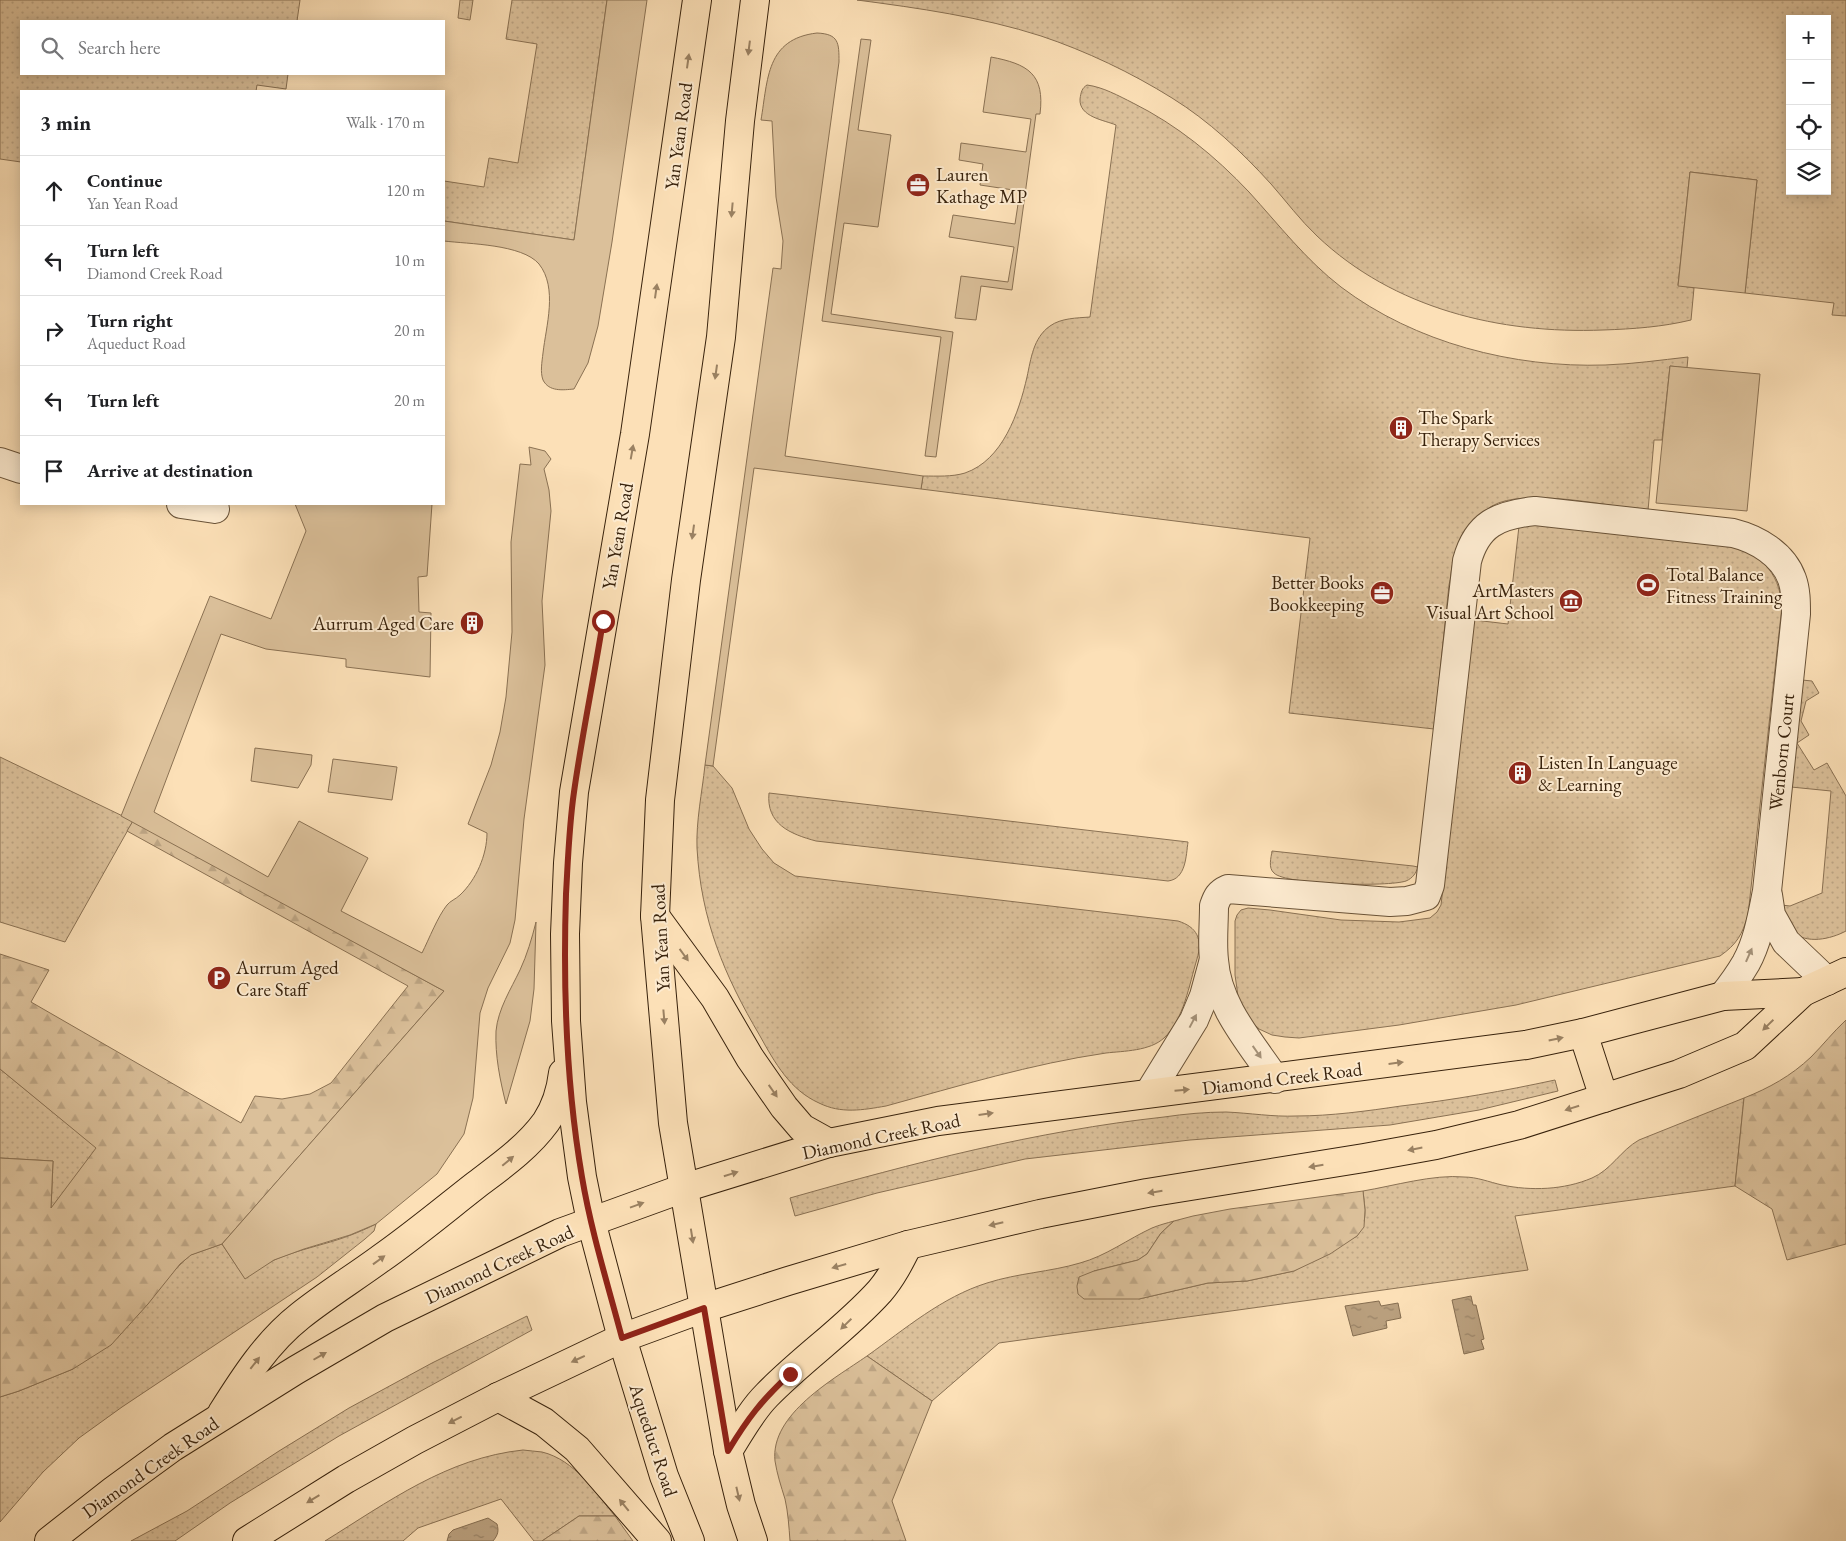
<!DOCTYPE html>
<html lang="en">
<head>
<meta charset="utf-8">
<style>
  :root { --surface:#fff; --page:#f6f6f6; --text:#202124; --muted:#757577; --line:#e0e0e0 }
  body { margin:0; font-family:"EB Garamond",serif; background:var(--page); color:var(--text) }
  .controls { position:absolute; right:15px; top:15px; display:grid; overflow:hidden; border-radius:0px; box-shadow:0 2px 12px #0003 }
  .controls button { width:45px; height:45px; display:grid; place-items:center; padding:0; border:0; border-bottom:1px solid var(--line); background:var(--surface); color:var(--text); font:25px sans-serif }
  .stop { position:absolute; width:15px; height:15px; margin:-11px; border:4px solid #8f2418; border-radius:50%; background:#fff }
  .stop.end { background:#8f2418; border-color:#fff; box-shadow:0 1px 5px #0008 }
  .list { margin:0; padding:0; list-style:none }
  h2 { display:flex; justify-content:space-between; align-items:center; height:65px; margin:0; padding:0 20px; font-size:21px }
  h2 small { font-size:16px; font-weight:400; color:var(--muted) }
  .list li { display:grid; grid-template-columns:32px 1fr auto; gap:15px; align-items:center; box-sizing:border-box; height:70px; padding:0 20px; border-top:1px solid var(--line) }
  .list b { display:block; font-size:19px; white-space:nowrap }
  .list p { margin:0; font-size:16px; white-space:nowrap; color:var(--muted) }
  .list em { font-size:16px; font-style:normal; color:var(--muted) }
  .icon { flex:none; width:28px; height:28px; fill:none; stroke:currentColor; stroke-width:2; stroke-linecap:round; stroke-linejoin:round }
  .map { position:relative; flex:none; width:1846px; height:1541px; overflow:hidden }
  .search { position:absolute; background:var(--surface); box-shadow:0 2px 12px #0003; left:20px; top:20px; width:425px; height:55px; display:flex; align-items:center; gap:12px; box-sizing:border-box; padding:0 18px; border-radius:0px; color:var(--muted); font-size:19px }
  .panel { position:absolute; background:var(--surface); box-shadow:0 2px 12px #0003; left:20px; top:90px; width:425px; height:415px; border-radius:0px }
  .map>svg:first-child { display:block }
  .grass { fill:url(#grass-dots); stroke:#8a7153; fill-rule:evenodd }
  .forest { fill:url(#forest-firs); stroke:#8a7153 }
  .green { fill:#dbc09a; stroke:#8a7153 }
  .water { fill:url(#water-ripples); stroke:#856d50 }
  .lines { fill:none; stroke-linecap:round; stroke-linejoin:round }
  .minor-casing { stroke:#695237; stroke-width:30 }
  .major-casing { stroke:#38220c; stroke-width:30 }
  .minor { stroke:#fdebd0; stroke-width:28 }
  .major { stroke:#fce0b7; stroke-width:28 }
  .oneway { fill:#9a8162 }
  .oneway2 { fill:#a49178 }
  .route { stroke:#8f2418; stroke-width:6 }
  .labels { text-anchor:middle; stroke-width:4; stroke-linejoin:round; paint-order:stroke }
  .street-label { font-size:19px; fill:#38220c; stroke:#fdebd0 }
  .poi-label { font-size:19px; fill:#38220c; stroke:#fdebd0; text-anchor:start }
</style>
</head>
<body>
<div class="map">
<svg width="1846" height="1541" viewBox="0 0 1846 1541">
  <defs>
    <pattern id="grass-dots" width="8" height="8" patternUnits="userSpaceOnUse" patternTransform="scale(1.25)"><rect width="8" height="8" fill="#dbc09a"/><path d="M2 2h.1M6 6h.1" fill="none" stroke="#bda584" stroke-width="1.8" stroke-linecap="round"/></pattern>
    <pattern id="forest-firs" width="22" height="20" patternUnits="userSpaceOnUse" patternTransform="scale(1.25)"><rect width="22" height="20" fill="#dbc09a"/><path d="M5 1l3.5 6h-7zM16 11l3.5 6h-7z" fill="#bda584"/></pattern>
    <pattern id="water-ripples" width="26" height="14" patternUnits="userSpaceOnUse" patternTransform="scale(1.25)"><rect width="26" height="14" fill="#b99f7d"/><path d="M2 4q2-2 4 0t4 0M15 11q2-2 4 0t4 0" fill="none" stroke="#978165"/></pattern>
  </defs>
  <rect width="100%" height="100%" fill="#fce0b7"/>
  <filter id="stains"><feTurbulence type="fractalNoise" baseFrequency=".004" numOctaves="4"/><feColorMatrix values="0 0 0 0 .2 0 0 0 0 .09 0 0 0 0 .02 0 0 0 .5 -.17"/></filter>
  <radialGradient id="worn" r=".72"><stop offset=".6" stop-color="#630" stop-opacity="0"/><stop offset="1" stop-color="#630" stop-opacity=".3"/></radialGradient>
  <g class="grass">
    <polygon points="0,0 300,0 297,21 21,21 21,74 288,74 286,89 257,85 256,91 21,91 21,162 0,159"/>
    <polygon points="460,0 473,0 470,20 458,18"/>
    <polygon points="512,0 607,0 574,240 444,221 444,181 484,187 489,158 518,163 537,44 506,39"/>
    <path d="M 857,0 L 1846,0 L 1846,316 L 1832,315 L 1834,303 L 1745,293 L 1757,180 L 1690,172 L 1678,285 L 1694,288 L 1691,320 C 1662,327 1633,329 1603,330 C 1500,334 1394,309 1317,236 C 1300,220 1286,201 1271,184 C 1241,151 1209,121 1172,98 C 1132,73 1086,51 1041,36 C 982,17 918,8 857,0 ZM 1790,19 L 1827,19 L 1827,191 L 1790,191 Z"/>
    <path d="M 1087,85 C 1103,87 1119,96 1133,103 C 1177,125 1215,156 1249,192 C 1279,225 1306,260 1341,287 C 1415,343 1514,368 1605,365 C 1633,364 1661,360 1688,357 L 1687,368 L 1670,366 L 1662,440 L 1654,440 L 1648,511 C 1610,506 1524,487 1492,506 C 1476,516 1459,544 1453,562 C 1451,569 1451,578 1449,585 L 1434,729 L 1289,713 L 1310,538 L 921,489 L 923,476 C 937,476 952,477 965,473 C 1003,460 1019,412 1027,377 C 1031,359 1033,338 1050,326 C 1061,318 1077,318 1090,317 L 1116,125 C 1104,120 1079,117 1080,99 C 1081,92 1082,88 1087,85 Z"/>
    <path d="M 1537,525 L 1725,544 C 1759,553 1779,570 1782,606 L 1748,915 C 1742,935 1737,944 1720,956 L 1516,1005 L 1399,1025 L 1299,1038 L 1285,1037 L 1272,1035 L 1259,1029 L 1250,1021 L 1242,1010 L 1238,996 L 1235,975 L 1235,921 L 1237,915 L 1241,910 L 1248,908 L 1270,910 L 1341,920 L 1399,922 L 1430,918 L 1437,912 L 1441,905 L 1474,620 L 1508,624 L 1519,526 Z"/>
    <path d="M 1802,680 L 1812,681 L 1819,693 L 1806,701 L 1801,721 L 1809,735 L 1797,743 L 1814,770 L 1827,763 L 1846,796 L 1846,931 C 1831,939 1806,945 1792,931 C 1787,926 1784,912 1781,905 L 1790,906 L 1822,893 L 1831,791 L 1791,787 Z"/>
    <polygon points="0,757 133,821 65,942 0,922"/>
    <path d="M 705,765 L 713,766 L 732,788 L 749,829 L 762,849 L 774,863 L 795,876 L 1178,921 C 1197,927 1203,939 1197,959 C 1189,985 1184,1019 1164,1038 C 1150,1051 1124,1051 1106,1053 C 1031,1064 959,1086 886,1106 C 863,1110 841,1114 819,1103 C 790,1090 775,1063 760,1036 C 724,975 701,920 697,848 C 696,821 702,793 705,765 Z"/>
    <path d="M 769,793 L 1188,842 C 1186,856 1186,879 1168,881 L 816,841 C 790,834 766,824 769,793 Z"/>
    <path d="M 1272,851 L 1413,866 L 1418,867 C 1416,873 1413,878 1406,881 C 1389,887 1285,885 1274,873 C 1268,868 1271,858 1272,851 Z"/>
    <polygon points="0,1069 97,1148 51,1209 53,1161 0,1158"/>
    <path d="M 1555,1080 L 1558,1091 L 1479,1110 L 1390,1125 L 1190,1140 L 1025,1159 L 877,1193 L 795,1216 L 790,1198 C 913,1163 1036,1131 1164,1117 C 1184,1114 1206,1112 1226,1112 C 1250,1113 1273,1117 1296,1116 C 1331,1116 1367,1111 1401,1106 C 1453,1100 1504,1091 1555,1080 Z"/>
    <path d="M 1744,1098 L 1735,1186 L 1515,1216 L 1528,1270 L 999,1343 L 932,1401 L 867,1356 C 905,1329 942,1297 987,1283 C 1018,1273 1050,1272 1080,1263 C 1106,1256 1128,1239 1152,1228 C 1159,1225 1167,1223 1174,1221 L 1161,1233 L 1147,1254 L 1138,1260 L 1094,1271 L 1139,1299 L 1208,1283 L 1247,1281 L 1294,1271 L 1357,1236 C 1368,1221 1365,1209 1363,1191 C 1393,1186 1434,1174 1464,1177 C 1477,1177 1489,1182 1502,1185 C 1531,1191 1564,1190 1592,1178 C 1611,1170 1621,1150 1639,1140 Z"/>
    <path d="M 376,1224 L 374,1231 L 365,1239 L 317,1277 L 122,1407 L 79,1438 L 43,1472 L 0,1522 L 0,1397 L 19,1391 L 73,1369 L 190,1255 L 222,1244 L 245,1278 C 275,1252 315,1249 351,1235 C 359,1232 368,1228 376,1224 Z"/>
    <polygon points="527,1316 532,1330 339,1436 230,1503 175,1541 131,1541 187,1511 279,1451 349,1408 432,1363"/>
    <path d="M 523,1450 C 529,1451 536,1451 542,1452 C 575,1460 595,1492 615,1516 L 579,1516 L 542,1541 L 534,1541 L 501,1499 L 418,1528 L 403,1541 L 325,1541 C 388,1502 447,1458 523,1450 Z"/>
  </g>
  <g class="forest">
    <polygon points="133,821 444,991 222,1244 191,1255 180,1264 148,1304 111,1345 73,1369 19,1391 0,1397 0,1158 53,1161 51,1208 96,1148 0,1069 0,954 49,970 31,1002 241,1123 255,1096 282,1099 310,1094 331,1083 408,986 127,831"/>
    <path d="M 1846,1020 L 1846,1244 L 1787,1260 L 1772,1209 L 1735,1186 L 1744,1098 C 1769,1088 1791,1076 1811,1057 C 1823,1045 1833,1032 1846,1020 Z"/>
    <polygon points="1363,1191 1365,1210 1364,1227 1357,1236 1330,1254 1294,1271 1247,1281 1208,1283 1139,1299 1084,1299 1078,1294 1077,1286 1079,1277 1094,1271 1138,1260 1147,1254 1161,1233 1174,1221 1193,1216 1230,1209"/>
    <path d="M 867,1356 L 932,1401 L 892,1501 L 906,1541 L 790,1541 C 789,1527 788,1512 785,1499 C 781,1486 777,1474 775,1461 C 770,1414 834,1379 867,1356 Z"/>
    <polygon points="579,1516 615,1516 633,1541 542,1541"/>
  </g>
  <g class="green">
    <path d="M 607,0 L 647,0 L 612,242 L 598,326 L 588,363 L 574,389 C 563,390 549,392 543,380 C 540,372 542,362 543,353 C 546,326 558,288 539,264 C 522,244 468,244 444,241 L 444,221 L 574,240 Z"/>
    <path d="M 817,33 C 839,34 839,43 839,62 L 785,456 L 923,476 L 921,489 L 754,468 L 713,766 L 705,765 L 773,268 L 781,269 L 783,241 L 776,197 L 772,121 L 761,120 C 768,79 766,39 817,33 Z"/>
    <polygon points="861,39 871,40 858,130 891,135 878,227 844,223 831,314 953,332 936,457 925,456 941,337 822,321"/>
    <path d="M 991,57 C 1028,64 1045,74 1040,114 L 1036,114 L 1012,290 L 981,286 L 976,320 L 955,318 L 961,276 L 1008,282 L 1014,247 L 949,237 L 953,215 L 1015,224 L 1020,191 L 980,185 L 983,164 L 959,160 L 961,143 L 1026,152 L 1031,119 L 983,112 Z"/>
    <polygon points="1690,172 1757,180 1745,293 1678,286"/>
    <polygon points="1670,366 1760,374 1747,511 1656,503"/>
    <path d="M 529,447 L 545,451 L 551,459 L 544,469 L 549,490 L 551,511 L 542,601 L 545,665 L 524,819 L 515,920 L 510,943 L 488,988 L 480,1013 L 473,1098 L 464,1134 L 437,1174 L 376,1224 L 350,1235 L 304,1249 L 274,1260 L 245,1279 L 222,1244 L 444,991 L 121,816 L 210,596 L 271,619 L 306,531 L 295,504 L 432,504 L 427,576 L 418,577 L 419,612 L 431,613 L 430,677 L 346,667 L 346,659 L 266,649 L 221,634 L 154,812 L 268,877 L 299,821 L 368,858 L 341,911 L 422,953 C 429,939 438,916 447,905 C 450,901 456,899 460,895 C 476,880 487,855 487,833 L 468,824 L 491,765 L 500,732 L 506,697 L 512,632 L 511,542 L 520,464 L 531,465 Z"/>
    <polygon points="255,748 312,755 311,765 298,788 251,781"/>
    <polygon points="333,759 397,767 392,800 328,792"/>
    <path d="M 536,922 L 534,989 L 530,1021 L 506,1104 C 500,1080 495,1056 496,1031 C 498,1009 511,989 520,970 C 527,955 532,938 536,922 Z"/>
  </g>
  <g class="water">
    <polygon points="1471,1296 1473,1305 1476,1305 1484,1339 1481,1340 1484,1349 1464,1354 1452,1300"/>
    <polygon points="1379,1301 1381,1306 1398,1303 1401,1318 1386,1321 1387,1328 1353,1336 1345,1306"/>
    <path d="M 488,1518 L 497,1524 C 499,1531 498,1535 493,1541 L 447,1541 L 449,1534 L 453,1530 Z"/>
  </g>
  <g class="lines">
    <g class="minor-casing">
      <g id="minor">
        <polyline points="0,462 21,469"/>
        <polyline points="181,504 215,509"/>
        <polyline points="1768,895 1771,915 1786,942 1827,981"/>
        <path d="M 1275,1079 C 1251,1043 1217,1006 1214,960 C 1212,943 1214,924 1214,906 C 1217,897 1219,893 1228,889 L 1390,902 L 1407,901 L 1426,896 L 1430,885 L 1467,561 C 1477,524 1498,515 1535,511 L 1733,533 C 1757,539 1783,554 1792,579 C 1796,590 1796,602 1796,614 L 1767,891 C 1762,916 1758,941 1746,963 C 1739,975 1731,986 1723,996"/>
        <polyline points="1149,1093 1194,1020 1204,996 1213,963"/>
      </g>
    </g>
    <g class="major-casing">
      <g id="major">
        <polyline points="655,916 715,998 750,1058 784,1107 802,1128 829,1143"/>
        <polyline points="1583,1033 1604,1098"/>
        <polyline points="498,1397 544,1422 577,1449 657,1541"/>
        <path d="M 222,1413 C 244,1378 267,1342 300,1316 C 325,1296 354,1278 380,1259 C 413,1236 444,1210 476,1185 C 501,1166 527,1148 546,1122 C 556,1107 561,1090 563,1073"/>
        <path d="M 728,1451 C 740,1432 751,1411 767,1395 C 803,1358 846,1329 880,1291 C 892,1277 900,1261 908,1245"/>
        <polyline points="49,1541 114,1490 173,1447 296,1370 385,1318 560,1233 684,1188 829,1143 938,1121 1526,1045 1583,1033 1723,996 1803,992"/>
        <polyline points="247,1541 346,1479 415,1440 498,1397 622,1338 704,1308 788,1281 908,1245 1040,1214 1147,1193 1364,1158 1436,1145 1519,1125 1679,1074 1745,1046 1803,992 1846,972"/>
        <polyline points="690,1541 664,1476 622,1338 591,1221 582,1177 572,1102 566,1021 565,934 568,863 574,792 635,434 697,0"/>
        <polyline points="753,1541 741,1505 728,1451 673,1123 655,916 660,800 686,580 721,337 740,121 755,0"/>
      </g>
    </g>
    <use href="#minor" class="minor"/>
    <use href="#major" class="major"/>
  </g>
  <defs><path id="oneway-solid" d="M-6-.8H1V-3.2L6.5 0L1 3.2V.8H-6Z" transform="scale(1.25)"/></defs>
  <g class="oneway">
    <use href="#oneway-solid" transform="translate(749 48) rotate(97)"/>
    <use href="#oneway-solid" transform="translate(688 61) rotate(-82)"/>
    <use href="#oneway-solid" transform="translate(732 210) rotate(95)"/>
    <use href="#oneway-solid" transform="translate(656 291) rotate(-82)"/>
    <use href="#oneway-solid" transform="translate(716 372) rotate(98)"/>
    <use href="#oneway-solid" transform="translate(632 452) rotate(-80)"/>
    <use href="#oneway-solid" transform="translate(693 532) rotate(98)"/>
    <use href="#oneway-solid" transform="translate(684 955) rotate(54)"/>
    <use href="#oneway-solid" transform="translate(664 1017) rotate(85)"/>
    <use href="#oneway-solid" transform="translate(1768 1025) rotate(136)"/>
    <use href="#oneway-solid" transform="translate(1556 1039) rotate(-12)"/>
    <use href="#oneway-solid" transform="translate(1396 1063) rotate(-7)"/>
    <use href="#oneway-solid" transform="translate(1182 1090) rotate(-5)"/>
    <use href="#oneway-solid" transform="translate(773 1091) rotate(55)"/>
    <use href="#oneway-solid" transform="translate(1572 1108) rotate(162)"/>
    <use href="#oneway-solid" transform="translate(986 1114) rotate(-8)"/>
    <use href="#oneway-solid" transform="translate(1415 1149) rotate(169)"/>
    <use href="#oneway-solid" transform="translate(508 1161) rotate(-40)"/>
    <use href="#oneway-solid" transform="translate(1316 1166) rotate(171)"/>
    <use href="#oneway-solid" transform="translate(731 1174) rotate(-17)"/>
    <use href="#oneway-solid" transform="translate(1155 1192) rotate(171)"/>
    <use href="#oneway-solid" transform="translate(637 1205) rotate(-20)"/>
    <use href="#oneway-solid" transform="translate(996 1224) rotate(167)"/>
    <use href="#oneway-solid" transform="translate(692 1236) rotate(81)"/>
    <use href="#oneway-solid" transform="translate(379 1260) rotate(-36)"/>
    <use href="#oneway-solid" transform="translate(839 1266) rotate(164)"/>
    <use href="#oneway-solid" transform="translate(846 1324) rotate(136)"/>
    <use href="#oneway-solid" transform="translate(320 1356) rotate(-30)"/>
    <use href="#oneway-solid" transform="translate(578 1359) rotate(155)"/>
    <use href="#oneway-solid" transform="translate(255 1363) rotate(-52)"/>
    <use href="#oneway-solid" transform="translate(455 1420) rotate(153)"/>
    <use href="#oneway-solid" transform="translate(738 1494) rotate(77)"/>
    <use href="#oneway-solid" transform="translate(313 1499) rotate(149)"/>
    <use href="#oneway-solid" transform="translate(624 1505) rotate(-129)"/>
  </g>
  <g class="oneway2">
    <use href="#oneway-solid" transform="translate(1749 955) rotate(-66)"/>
    <use href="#oneway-solid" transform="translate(1193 1021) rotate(-62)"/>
    <use href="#oneway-solid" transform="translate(1257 1052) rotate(55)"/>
  </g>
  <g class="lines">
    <path class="route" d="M 603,621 C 594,678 582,735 574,792 C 569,826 568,860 566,894 C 563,988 566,1084 582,1177 C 591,1231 608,1285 622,1338 L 704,1308 L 728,1451 C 748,1418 761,1401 790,1374"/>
  </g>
  <defs>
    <g id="office-disc" transform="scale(1.25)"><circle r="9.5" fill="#8f2418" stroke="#fdebd0"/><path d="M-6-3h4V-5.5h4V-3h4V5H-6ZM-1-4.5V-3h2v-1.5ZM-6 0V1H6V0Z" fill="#fff"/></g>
    <g id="building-disc" transform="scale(1.25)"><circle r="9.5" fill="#8f2418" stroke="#fdebd0"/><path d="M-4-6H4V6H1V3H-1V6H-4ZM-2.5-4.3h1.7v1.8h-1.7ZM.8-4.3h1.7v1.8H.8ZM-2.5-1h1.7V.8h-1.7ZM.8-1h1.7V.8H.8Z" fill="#fff"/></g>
    <g id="stadium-disc" transform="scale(1.25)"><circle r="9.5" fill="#8f2418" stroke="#fdebd0"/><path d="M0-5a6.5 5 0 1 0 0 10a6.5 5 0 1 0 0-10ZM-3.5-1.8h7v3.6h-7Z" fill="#fff"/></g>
    <g id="museum-disc" transform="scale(1.25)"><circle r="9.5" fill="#8f2418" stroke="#fdebd0"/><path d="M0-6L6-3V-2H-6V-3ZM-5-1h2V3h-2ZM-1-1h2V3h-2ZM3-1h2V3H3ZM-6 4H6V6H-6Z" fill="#fff"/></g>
    <g id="parking-disc" transform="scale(1.25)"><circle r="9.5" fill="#8f2418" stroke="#fdebd0"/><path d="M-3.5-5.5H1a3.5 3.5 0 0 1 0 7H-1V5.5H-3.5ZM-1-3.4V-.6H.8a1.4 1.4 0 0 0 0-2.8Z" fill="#fff"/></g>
  </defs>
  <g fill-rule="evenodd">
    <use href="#office-disc" x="918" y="185"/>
    <use href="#building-disc" x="1401" y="428"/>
    <use href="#stadium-disc" x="1648" y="585"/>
    <use href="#office-disc" x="1382" y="593"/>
    <use href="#museum-disc" x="1571" y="601"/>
    <use href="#building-disc" x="472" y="623"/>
    <use href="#building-disc" x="1520" y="773"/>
    <use href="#parking-disc" x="219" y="978"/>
  </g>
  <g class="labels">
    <g class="street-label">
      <text transform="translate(678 136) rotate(-82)" y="7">Yan Yean Road</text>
      <text transform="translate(617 536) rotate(-80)" y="7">Yan Yean Road</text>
      <text transform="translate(1781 752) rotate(-84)" y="7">Wenborn Court</text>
      <text transform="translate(660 938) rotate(-93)" y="7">Yan Yean Road</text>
      <text transform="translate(1282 1078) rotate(-7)" y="7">Diamond Creek Road</text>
      <text transform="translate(881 1136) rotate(-12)" y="7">Diamond Creek Road</text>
      <text transform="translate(499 1264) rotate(-25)" y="7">Diamond Creek Road</text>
      <text transform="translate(654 1440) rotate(72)" y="7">Aqueduct Road</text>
      <text transform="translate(150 1467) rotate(-35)" y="7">Diamond Creek Road</text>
    </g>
    <g class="poi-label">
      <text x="936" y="181">Lauren<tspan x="936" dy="22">Kathage MP</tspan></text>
      <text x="1418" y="424">The Spark<tspan x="1418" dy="22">Therapy Services</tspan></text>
      <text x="1666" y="581">Total Balance<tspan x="1666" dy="22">Fitness Training</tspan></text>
      <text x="1364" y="589" text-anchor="end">Better Books<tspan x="1364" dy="22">Bookkeeping</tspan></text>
      <text x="1554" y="597" text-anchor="end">ArtMasters<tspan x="1554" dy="22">Visual Art School</tspan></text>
      <text x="454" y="630" text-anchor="end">Aurrum Aged Care</text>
      <text x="1538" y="769">Listen In Language<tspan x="1538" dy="22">&amp; Learning</tspan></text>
      <text x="236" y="974">Aurrum Aged<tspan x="236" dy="22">Care Staff</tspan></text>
    </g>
  </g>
  <rect width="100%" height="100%" filter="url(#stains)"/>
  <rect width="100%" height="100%" fill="url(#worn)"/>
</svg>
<div class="controls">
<button>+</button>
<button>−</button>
<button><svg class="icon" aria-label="locate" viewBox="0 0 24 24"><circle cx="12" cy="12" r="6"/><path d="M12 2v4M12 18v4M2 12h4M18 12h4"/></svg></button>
<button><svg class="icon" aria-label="layers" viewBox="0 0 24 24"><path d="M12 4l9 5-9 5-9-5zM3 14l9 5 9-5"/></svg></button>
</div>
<div class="stop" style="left:603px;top:621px"></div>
<div class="stop end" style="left:790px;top:1374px"></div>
<div class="search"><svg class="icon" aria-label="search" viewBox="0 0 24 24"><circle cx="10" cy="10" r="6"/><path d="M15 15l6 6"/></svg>Search here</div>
<section class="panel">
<h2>3 min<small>Walk · 170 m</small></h2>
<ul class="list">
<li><svg class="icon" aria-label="ahead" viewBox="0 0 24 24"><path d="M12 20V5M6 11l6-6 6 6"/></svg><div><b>Continue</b><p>Yan Yean Road</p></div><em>120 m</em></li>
<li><svg class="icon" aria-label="left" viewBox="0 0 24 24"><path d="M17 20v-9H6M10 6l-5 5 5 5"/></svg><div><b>Turn left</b><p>Diamond Creek Road</p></div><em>10 m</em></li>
<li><svg class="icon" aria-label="right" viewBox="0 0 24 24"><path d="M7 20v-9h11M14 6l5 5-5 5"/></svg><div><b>Turn right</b><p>Aqueduct Road</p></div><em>20 m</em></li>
<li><svg class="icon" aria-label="left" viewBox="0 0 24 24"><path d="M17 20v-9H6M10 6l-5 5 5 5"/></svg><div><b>Turn left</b></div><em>20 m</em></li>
<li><svg class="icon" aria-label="arrive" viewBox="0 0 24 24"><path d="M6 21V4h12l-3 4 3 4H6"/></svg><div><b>Arrive at destination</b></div></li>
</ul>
</section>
</div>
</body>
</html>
